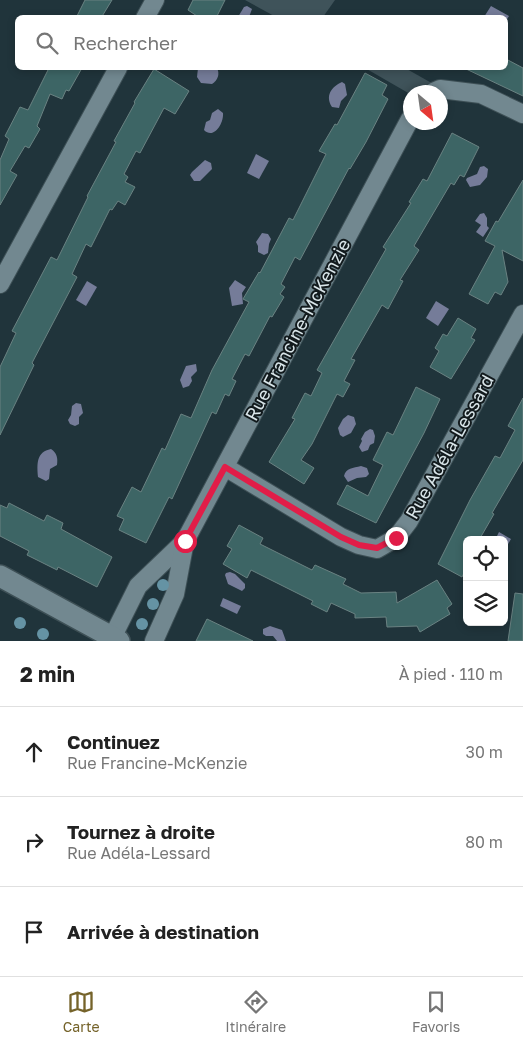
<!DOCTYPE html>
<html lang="fr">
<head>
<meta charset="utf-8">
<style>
  :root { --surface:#fff; --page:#f6f6f6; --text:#222; --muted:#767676; --line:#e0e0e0; --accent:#75632a }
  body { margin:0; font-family:"Golos Text",sans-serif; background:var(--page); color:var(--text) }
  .controls { position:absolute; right:15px; bottom:15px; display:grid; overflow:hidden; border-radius:8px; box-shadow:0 2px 8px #0003 }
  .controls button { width:45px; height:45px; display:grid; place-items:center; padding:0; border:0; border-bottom:1px solid var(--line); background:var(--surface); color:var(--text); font:25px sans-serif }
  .compass { position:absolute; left:403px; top:85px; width:45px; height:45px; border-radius:50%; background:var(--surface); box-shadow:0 2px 8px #0003; rotate:151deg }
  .stop { position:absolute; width:15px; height:15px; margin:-11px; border:4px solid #e11d48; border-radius:50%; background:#fff }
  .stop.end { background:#e11d48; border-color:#fff; box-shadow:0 1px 5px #0008 }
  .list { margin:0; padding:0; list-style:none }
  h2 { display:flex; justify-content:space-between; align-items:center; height:65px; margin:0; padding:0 20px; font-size:21px }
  h2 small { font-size:16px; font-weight:400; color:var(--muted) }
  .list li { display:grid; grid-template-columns:32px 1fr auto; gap:15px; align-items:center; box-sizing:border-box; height:90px; padding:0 20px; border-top:1px solid var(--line) }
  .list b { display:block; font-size:19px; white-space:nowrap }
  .list p { margin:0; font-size:16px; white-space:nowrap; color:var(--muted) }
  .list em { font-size:16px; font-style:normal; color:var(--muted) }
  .icon { flex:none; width:28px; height:28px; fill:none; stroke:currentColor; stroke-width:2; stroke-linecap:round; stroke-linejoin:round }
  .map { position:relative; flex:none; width:523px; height:641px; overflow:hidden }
  .search { position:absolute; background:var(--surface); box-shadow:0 2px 8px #0003; left:15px; right:15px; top:15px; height:55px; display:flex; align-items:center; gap:12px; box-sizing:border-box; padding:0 18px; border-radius:8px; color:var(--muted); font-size:19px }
  .sheet { height:335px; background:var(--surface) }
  nav { display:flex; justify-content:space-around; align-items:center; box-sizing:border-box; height:70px; border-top:1px solid var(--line); background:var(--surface); font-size:14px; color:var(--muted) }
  nav a { display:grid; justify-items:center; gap:2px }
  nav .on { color:var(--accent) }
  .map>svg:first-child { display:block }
  .green { fill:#3f535a }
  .water { fill:#757c99 }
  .building { fill:#3d6565; stroke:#6a8282 }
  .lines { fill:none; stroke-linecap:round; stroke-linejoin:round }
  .minor-casing { stroke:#3e5056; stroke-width:20 }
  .tertiary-casing { stroke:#3e5056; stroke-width:24 }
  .minor { stroke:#728890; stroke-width:18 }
  .tertiary { stroke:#728890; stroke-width:21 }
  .tree { fill:#6593a4 }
  .route { stroke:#e11d48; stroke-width:6 }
  .labels { text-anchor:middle; stroke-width:4; stroke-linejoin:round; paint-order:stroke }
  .street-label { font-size:18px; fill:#d9e5e9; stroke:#121a1d }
</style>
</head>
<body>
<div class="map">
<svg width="523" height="641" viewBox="0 0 523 641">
  <rect width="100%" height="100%" fill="#20343b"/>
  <g class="green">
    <polygon points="245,0 335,0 323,17 276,17"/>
    <polygon points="365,68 405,68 444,90 436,92 410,94"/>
  </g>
  <g class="water">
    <polygon points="247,6 252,9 249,17 238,17 244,7"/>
    <polygon points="491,6 509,16 506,21 506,18 484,17"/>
    <path d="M 198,68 L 217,68 C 220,74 218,80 212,84 L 201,83 L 197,77 Z"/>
    <path d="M 342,82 L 345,84 L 347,95 L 341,101 L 339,108 L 332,107 C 325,96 331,87 342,82 Z"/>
    <path d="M 218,109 L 223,113 C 224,123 214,140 204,130 L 206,122 L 210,120 L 212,113 Z"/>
    <polygon points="256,154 269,161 259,179 247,173"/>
    <polygon points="205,160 211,163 212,169 200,181 194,181 190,175 192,172"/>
    <polygon points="484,166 488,169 487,177 480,185 470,187 466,180 467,178 477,174 480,167"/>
    <polygon points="484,213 487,218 487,226 489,228 483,237 476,232 481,225 475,221 480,214"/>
    <polygon points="262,233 268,234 271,239 269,244 268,253 264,255 258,252 258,246 256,242"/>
    <polygon points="235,280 246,287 242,293 243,304 232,306 229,288"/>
    <polygon points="87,281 97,287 86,306 76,300"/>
    <polygon points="436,301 449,309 438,326 426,318"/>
    <polygon points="196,364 197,371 191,377 192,381 189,386 183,388 180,380 186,366"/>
    <polygon points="76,403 81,404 83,413 79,417 79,424 75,426 70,424 68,420 71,415 72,406"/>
    <polygon points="348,415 354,417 356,424 351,433 343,437 340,435 338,428 343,419"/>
    <polygon points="370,429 373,430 375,436 374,443 370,445 368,450 362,452 359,447 362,441 361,439 365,432"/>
    <path d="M 51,449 C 57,453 58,458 57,465 L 50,469 L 49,479 L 46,481 L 38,477 C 37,464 36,452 51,449 Z"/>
    <path d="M 361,466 L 367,468 L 369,474 L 366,477 L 357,478 L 348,482 L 344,476 C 346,468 353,468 361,466 Z"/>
    <polygon points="499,532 511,539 504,551 504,540 495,540"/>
    <polygon points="230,572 235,574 245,584 245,588 242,591 228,584 225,575 226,573"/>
    <polygon points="223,598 241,606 237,614 220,606"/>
    <polygon points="270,626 282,630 286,641 277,641 273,636 266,636 263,634 263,629"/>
  </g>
  <g class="building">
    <polygon points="85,0 112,0 101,18 76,18"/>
    <polygon points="193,0 225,0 216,18 200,18 188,10"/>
    <polygon points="506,59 523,68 523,96 464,68 506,68"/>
    <polygon points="49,68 82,68 69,91 66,90 62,99 50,94 37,126 40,129 29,148 25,146 10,171 17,175 0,205 0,160 9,139 5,136 20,107 28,110"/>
    <polygon points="154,69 189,91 175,114 164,108 140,153 136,151 124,174 128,177 125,182 135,187 125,205 118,201 112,210 110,209 91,247 86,244 72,274 77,277 32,363 34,365 0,435 0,367 16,333 12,331 51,257 57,260 88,197 87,196 116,142 114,141 135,103 134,102"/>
    <polygon points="365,73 387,85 382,95 388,99 366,142 350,169 349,168 300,260 295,257 281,284 285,287 280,294 284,297 272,317 270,316 249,356 245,354 232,379 236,381 229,396 225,394 216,414 212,412 172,499 169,497 146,543 119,530 124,519 117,516 132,487 141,492 162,448 165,450 181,414 191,418 212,370 249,302 243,299 259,272 260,273 289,218 293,220 326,154 319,151 335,124 337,125"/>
    <polygon points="452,133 479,147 464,177 460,175 454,185 451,183 414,246 419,250 400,280 403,281 388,309 382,305 351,359 355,360 344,381 350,384 343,397 337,394 312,444 301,460 314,468 304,484 269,462 295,419 292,418 305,393 311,396 322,373 317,370 386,249 383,247 411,203 409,202 423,179 427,181"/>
    <polygon points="523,180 523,261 502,250 508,282 501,295 495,292 488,304 469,294 495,246 485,241 496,221 498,222"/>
    <polygon points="458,318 476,329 471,338 475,340 451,379 430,367 439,351 435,348 443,334 447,336"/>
    <polygon points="416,387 440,399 424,433 376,523 337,504 347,485 368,496 383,465 373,460 387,432 393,435"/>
    <polygon points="523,398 523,460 492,513 494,514 479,540 467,540 467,567 462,577 438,564 470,500 495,456 500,458 515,430 508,426"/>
    <polygon points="9,503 44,521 47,515 63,523 61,529 112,557 97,587 58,567 57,570 27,555 29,551 0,536 0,505 7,508"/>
    <polygon points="239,525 263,538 260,544 312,570 315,565 346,579 343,584 361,593 396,592 397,603 437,580 452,604 447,608 450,614 420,632 417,626 387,627 386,617 355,618 355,614 331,603 327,612 311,604 313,601 251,570 247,578 223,564 232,549 227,546"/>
    <polygon points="515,593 523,594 523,641 508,641"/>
    <polygon points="207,619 253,641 196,641"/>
  </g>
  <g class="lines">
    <g class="minor-casing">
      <g id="minor">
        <polyline points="145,18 155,0"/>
        <polyline points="433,92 440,89 481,94 523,114"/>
        <polyline points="0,284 118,68"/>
        <polyline points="225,467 341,537 359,545 377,549 396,538 409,521 523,314"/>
        <polyline points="112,638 138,586 185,541 410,119"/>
        <polyline points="154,641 175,594 185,541"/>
      </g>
    </g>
    <g class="tertiary-casing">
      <polyline id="tertiary" points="0,576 119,641"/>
    </g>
    <use href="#minor" class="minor"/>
    <use href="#tertiary" class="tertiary"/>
  </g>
  <g class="tree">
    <circle cx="163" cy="585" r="6"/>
    <circle cx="153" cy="604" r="6"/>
    <circle cx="20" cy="623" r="6"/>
    <circle cx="142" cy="624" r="6"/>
    <circle cx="43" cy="634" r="6"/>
  </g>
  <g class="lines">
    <polyline class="route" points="185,541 225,467 341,537 359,545 377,548 396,538"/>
  </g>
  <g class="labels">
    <g class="street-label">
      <text transform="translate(298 330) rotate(-62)" y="6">Rue Francine-McKenzie</text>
      <text transform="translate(450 447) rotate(-61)" y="6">Rue Adéla-Lessard</text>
    </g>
  </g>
</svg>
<div class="controls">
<button><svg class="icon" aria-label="locate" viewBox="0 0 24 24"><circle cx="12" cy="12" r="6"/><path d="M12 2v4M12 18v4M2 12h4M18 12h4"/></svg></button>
<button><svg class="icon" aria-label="layers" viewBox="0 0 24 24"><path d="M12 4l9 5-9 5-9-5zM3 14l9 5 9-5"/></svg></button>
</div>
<svg class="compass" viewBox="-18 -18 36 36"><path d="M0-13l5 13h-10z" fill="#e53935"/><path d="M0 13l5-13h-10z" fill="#767676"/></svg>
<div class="stop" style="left:185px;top:541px"></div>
<div class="stop end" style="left:396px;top:538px"></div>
<div class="search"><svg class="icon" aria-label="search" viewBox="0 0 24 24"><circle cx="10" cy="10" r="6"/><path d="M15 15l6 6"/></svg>Rechercher</div>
</div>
<section class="sheet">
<h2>2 min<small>À pied · 110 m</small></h2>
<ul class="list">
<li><svg class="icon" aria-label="ahead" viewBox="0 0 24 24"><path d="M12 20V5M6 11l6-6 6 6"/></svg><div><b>Continuez</b><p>Rue Francine-McKenzie</p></div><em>30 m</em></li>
<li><svg class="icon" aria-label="right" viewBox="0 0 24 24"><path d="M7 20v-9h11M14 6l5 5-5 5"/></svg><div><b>Tournez à droite</b><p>Rue Adéla-Lessard</p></div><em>80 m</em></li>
<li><svg class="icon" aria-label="arrive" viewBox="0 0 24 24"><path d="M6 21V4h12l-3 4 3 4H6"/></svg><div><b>Arrivée à destination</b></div></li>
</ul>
</section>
<nav>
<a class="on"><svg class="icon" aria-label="map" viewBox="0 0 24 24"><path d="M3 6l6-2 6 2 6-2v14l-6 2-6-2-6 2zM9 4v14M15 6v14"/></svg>Carte</a>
<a><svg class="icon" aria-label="directions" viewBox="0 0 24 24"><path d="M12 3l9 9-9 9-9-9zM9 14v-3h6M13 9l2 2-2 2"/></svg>Itinéraire</a>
<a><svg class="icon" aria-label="saved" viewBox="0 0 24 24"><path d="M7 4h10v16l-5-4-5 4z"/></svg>Favoris</a>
</nav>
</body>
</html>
